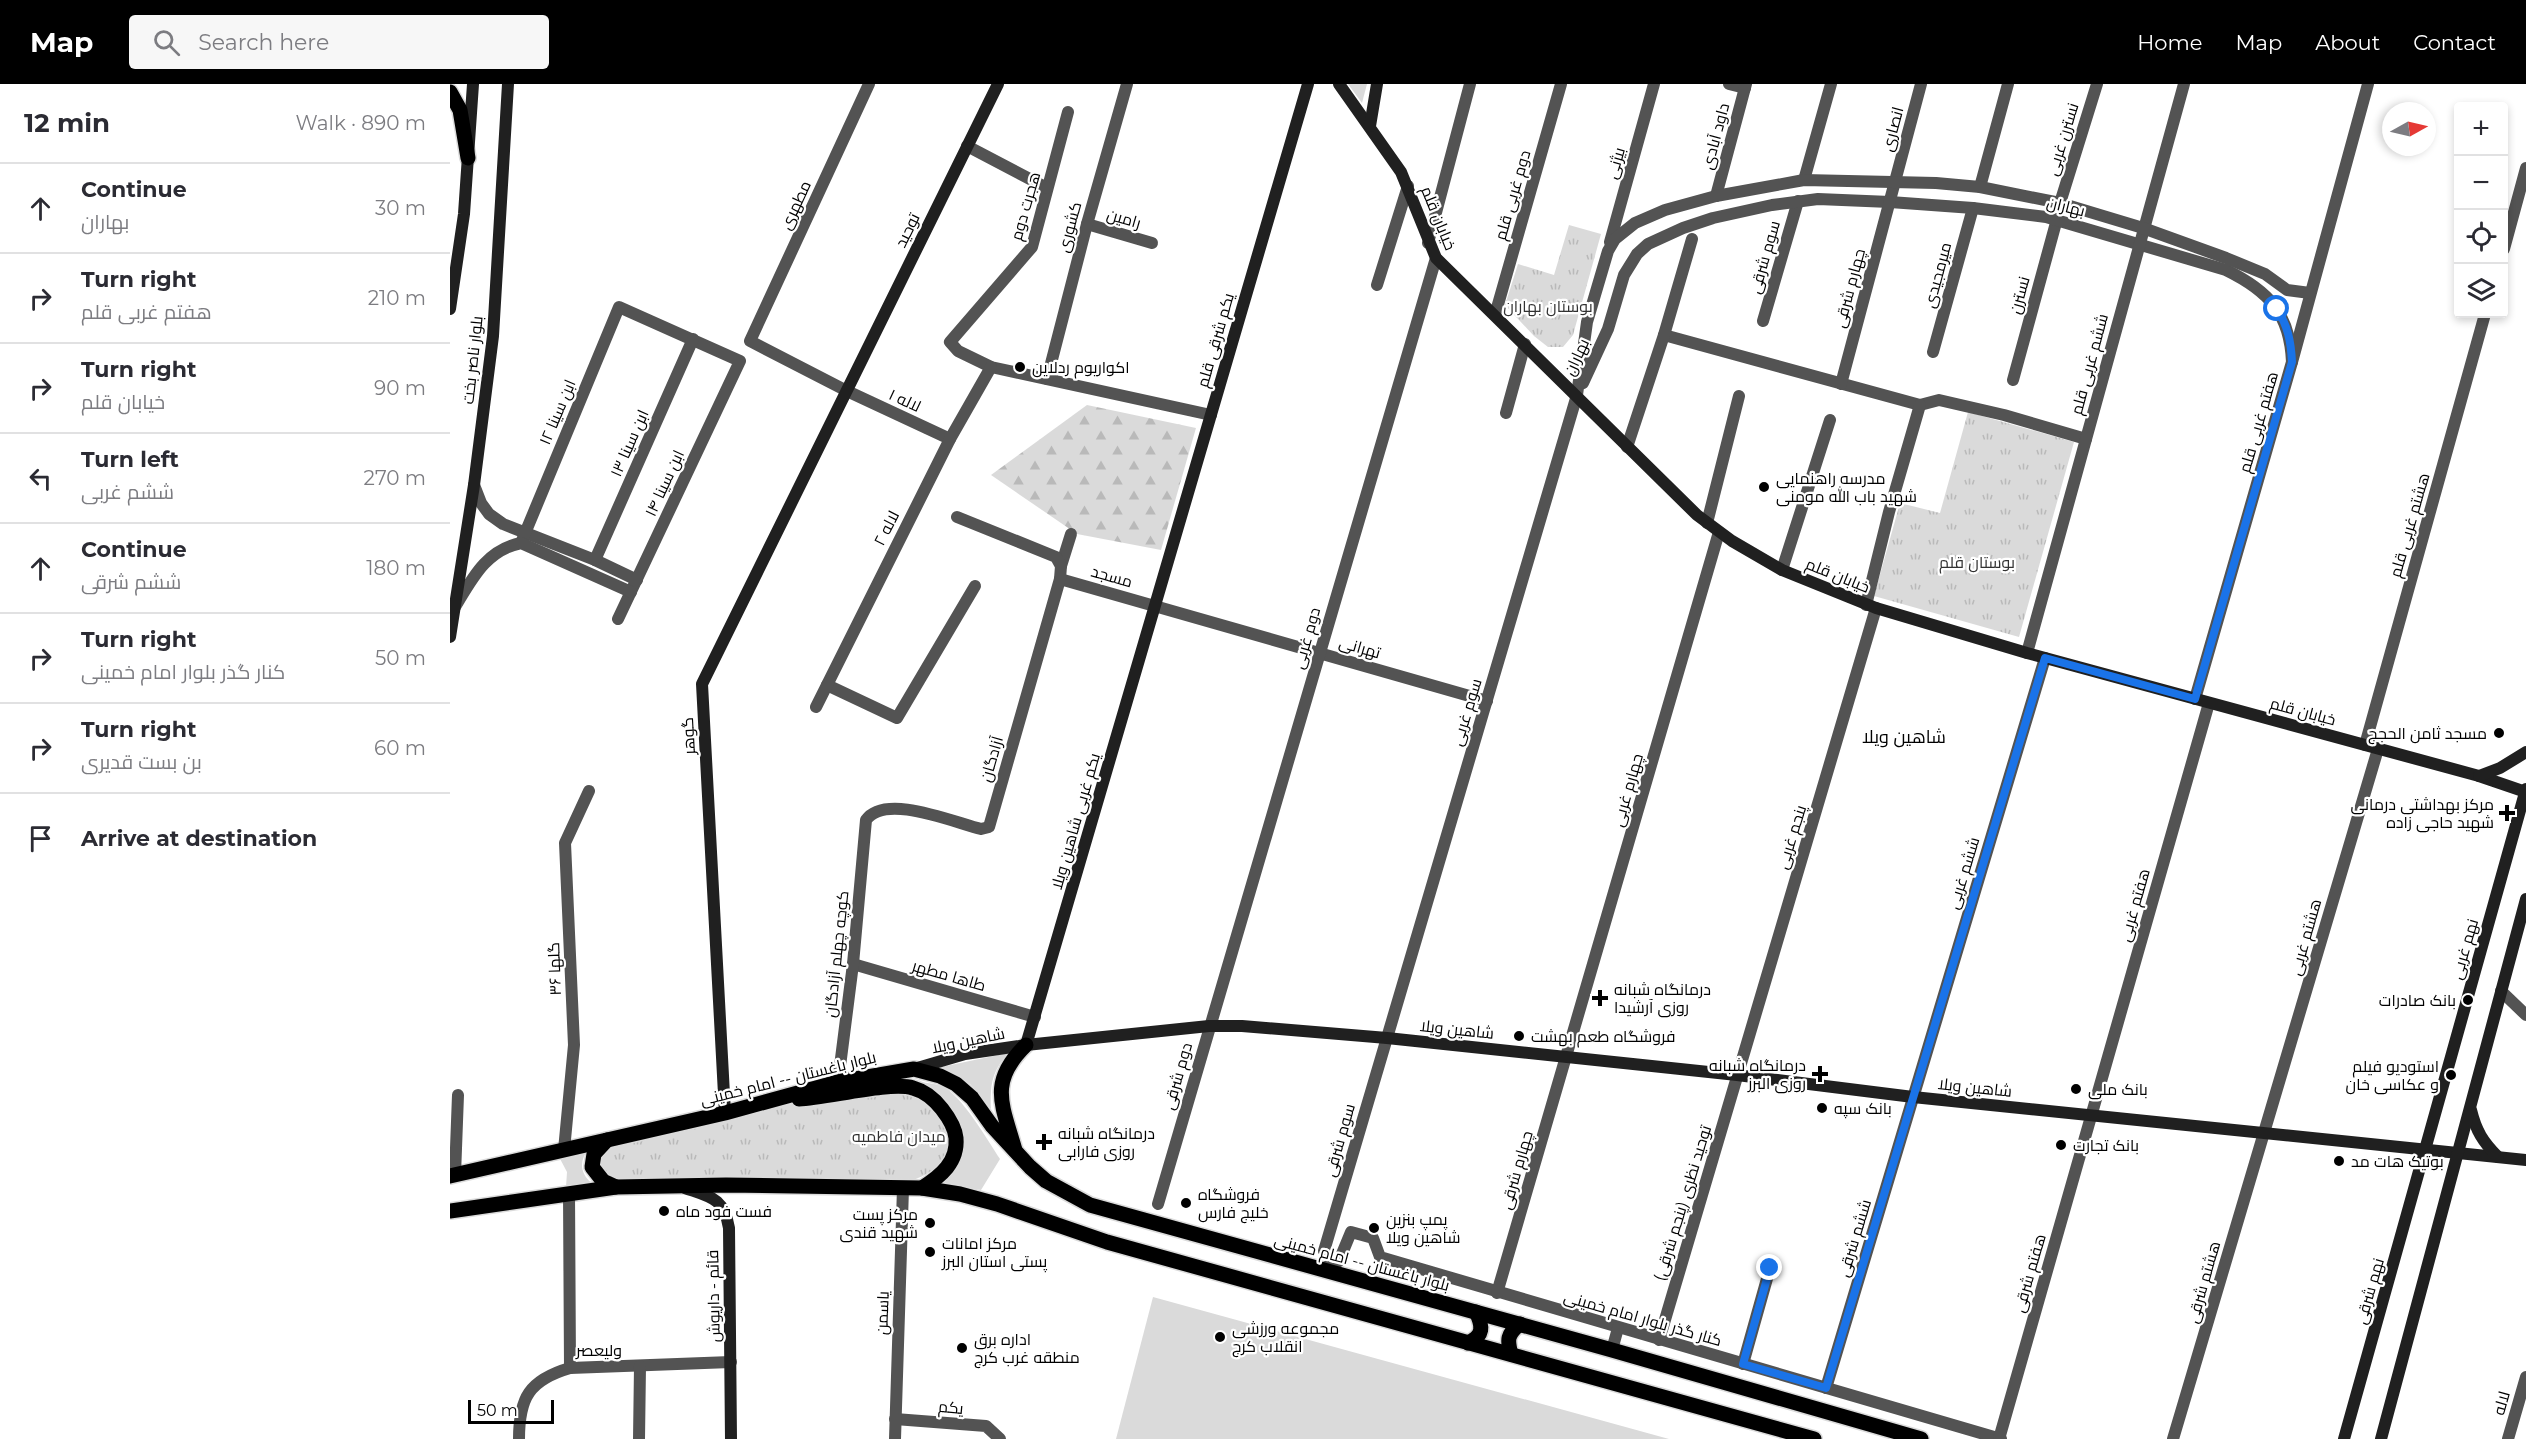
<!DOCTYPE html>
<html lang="en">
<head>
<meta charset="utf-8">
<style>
  :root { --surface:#fff; --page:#f7f7f7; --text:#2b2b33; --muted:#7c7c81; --line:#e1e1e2; --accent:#000 }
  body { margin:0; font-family:Montserrat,Cairo,sans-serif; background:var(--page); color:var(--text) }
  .controls { position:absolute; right:18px; top:18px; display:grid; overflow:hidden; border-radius:6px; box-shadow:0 3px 9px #0003 }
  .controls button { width:54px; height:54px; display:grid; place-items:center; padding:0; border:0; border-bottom:2px solid var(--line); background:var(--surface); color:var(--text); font:30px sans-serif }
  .compass { position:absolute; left:1932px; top:18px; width:54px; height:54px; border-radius:50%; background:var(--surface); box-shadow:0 3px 9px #0003; rotate:82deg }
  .scale { position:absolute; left:18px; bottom:15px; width:86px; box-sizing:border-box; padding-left:6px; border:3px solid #000; border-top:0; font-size:16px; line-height:21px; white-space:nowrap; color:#000; -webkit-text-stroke:4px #fff; paint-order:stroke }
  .stop { position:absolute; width:18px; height:18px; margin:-14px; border:4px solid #1a73e8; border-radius:50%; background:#fff }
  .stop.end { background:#1a73e8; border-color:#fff; box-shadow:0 2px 6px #0008 }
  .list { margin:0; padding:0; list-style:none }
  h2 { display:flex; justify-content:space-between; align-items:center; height:78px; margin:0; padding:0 24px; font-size:26px }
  h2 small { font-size:20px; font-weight:400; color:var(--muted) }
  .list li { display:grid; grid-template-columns:39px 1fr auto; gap:18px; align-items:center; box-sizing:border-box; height:90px; padding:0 24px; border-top:2px solid var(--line) }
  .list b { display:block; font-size:22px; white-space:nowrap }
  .list p { margin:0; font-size:20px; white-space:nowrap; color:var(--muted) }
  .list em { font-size:20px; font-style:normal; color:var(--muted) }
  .icon { flex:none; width:33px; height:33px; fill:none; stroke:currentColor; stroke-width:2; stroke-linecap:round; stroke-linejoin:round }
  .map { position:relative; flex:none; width:2076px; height:1355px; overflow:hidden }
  header { display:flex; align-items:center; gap:36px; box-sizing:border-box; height:84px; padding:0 30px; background:var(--accent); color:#fff }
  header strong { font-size:28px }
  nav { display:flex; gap:33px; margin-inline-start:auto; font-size:21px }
  .search { width:420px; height:54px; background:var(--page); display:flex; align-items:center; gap:15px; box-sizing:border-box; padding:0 21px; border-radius:6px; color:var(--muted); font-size:22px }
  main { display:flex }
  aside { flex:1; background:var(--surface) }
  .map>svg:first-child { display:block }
  .green { fill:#dadada }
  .forest { fill:url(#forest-firs) }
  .park { fill:url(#park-tufts) }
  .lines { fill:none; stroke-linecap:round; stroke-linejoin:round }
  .primary-casing { stroke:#dbdbdb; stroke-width:18 }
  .street { stroke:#535353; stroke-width:12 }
  .secondary { stroke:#202020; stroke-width:12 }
  .primary { stroke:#000; stroke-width:15 }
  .route { stroke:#1a73e8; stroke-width:8 }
  .poi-dot { fill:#000; stroke:#fff; stroke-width:2 }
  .labels { text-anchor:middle; stroke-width:4.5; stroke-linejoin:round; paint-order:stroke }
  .street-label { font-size:16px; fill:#000; stroke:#fff }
  .park-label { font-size:16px; fill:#313131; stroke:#fff }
  .poi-label { font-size:16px; fill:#000; stroke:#fff; text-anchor:start }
  .neighbourhood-label { font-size:18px; fill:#000; stroke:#fff }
</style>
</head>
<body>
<header>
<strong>Map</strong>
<div class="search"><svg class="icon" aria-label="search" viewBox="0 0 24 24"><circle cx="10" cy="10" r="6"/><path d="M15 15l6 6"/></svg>Search here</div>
<nav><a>Home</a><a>Map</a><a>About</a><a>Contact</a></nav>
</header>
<main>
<aside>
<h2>12 min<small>Walk · 890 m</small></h2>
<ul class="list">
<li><svg class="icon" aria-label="ahead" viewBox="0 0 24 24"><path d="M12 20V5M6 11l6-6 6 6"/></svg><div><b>Continue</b><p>بهاران</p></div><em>30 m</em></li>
<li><svg class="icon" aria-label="right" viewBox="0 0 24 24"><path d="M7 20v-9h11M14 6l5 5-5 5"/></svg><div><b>Turn right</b><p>هفتم غربی قلم</p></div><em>210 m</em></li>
<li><svg class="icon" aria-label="right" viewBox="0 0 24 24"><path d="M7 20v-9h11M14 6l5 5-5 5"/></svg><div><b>Turn right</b><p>خیابان قلم</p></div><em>90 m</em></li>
<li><svg class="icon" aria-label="left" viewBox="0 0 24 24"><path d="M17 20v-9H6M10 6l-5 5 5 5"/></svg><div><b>Turn left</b><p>ششم غربی</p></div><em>270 m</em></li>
<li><svg class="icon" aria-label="ahead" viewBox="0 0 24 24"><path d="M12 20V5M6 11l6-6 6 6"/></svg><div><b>Continue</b><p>ششم شرقی</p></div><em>180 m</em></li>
<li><svg class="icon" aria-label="right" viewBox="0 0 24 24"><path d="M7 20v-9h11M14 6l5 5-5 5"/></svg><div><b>Turn right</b><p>کنار گذر بلوار امام خمینی</p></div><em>50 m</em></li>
<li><svg class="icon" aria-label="right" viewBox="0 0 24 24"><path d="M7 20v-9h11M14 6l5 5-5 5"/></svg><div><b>Turn right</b><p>بن بست قدیری</p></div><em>60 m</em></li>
<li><svg class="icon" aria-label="arrive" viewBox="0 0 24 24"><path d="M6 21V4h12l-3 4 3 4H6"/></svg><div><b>Arrive at destination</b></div></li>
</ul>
</aside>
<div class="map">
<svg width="2076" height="1355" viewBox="0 0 2076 1355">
  <defs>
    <pattern id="forest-firs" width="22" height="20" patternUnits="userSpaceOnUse" patternTransform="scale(1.5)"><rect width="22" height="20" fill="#dadada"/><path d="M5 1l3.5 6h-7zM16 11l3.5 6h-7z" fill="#b9b9b9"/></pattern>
    <pattern id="park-tufts" width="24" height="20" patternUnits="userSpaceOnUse" patternTransform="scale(1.5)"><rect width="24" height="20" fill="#dadada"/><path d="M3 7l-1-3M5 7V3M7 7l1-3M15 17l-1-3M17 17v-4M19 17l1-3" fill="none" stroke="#b9b9b9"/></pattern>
  </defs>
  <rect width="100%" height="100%" fill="#fff"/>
  <g class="green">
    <polygon points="898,0 917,0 912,19"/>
    <path d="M 558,969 C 542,988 540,1000 541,1025 L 520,1000 L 491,983 Z"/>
    <path d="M 460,997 C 470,998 482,999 492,1002 C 510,1009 539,1058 550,1075 L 531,1106 L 491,1100 C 503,1091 508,1082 512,1068 Z"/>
    <path d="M 138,1065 C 129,1078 130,1090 143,1100 L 116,1103 L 117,1088 L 108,1071 Z"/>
    <polygon points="703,1213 1219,1355 666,1355"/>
  </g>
  <polygon class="forest" points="637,321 746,344 711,466 627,450 541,391"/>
  <g class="park">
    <polygon points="1119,141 1151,150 1123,251 1113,263 1098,263 1084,252 1055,221 1068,180 1104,191"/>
    <polygon points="1518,328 1624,358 1569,553 1424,512 1450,419 1490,429"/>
    <path d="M 456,1008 C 504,1023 519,1077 463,1096 L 166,1095 L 150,1089 L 148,1072 L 159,1062 L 323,1022 Z"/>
  </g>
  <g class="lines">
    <g class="primary-casing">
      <g id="primary">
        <polyline points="0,8 10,26 18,74"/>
        <path d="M 349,1015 C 377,1014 440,997 463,1004 C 474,1007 485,1016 492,1025 C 499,1034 505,1043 506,1054 C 508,1078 491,1092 472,1104"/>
        <polyline points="157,1056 144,1070 142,1083 153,1097 166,1103"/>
        <path d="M 565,1066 C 552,1020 538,998 576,961"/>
        <polyline points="0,1092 275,1029 388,998 464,985 490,992 506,1000 522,1014 542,1042 580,1083 596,1097 640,1121 1162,1266 1471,1355"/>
        <polyline points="0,1127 166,1103 276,1101 472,1104 510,1110 547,1120 657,1158 1364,1355"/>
        <path d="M 1018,1259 C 1034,1252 1033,1242 1026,1228"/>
        <path d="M 1061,1270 C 1057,1256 1057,1250 1070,1240"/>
      </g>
    </g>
    <g class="street">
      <polyline points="419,0 300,257 397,307 500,355"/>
      <polyline points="1279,0 1295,4"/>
      <polyline points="618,28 582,163 500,258 508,267 541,283 761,331"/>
      <polyline points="517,62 597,104"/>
      <polyline points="1354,96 1381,0"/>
      <polyline points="1530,103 1558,0"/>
      <polyline points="1266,112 1296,0"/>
      <polyline points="1610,119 1647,0"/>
      <polyline points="637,140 702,159"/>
      <polyline points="1160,158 1204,0"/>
      <polyline points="978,159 1020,0"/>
      <polyline points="2054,165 2076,84"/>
      <polyline points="927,201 958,102"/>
      <polyline points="1045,231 1111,0"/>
      <polyline points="1313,237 1348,117"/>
      <polyline points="1214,251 1470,321 1489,316 1554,331 1636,355"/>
      <polyline points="1483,268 1523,124"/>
      <polyline points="597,295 637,140 677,0"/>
      <polyline points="1563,296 1607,135"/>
      <path d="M 1133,299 L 1158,245 L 1174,191 L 1187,170 L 1198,160 L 1233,144 L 1263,134 L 1322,121 L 1368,115 L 1440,118 L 1523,124 L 1596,133 L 1776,186 C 1819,207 1840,230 1842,278"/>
      <polyline points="1391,300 1471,0"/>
      <polyline points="1056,329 1075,260"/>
      <polyline points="1177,363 1214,251 1242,155"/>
      <polyline points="24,401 31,419 39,430 53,440 145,476 187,496"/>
      <polyline points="1257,439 1289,312"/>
      <polyline points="71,459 169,223 290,277 168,535"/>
      <polyline points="145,476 243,255"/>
      <polyline points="611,482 621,450"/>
      <polyline points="1332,486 1380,336"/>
      <polyline points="610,495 1037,617"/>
      <polyline points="1416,521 1439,428 1470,321"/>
      <path d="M 5,523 C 22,495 36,466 71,459 L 181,508"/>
      <polyline points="1577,569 1734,0"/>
      <polyline points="377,601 447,634 525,502"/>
      <polyline points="1745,615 1842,278 1918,0"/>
      <polyline points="366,623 500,355 541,283"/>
      <polyline points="1915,661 2035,230"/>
      <polyline points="403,880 585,933"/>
      <polyline points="2051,907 2076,931"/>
      <path d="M 388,998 L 403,880 L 416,736 C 435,709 503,738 531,745 L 539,743 L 610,495 L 611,482 L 606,473 L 507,433"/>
      <polyline points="114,1066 124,961 115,759 139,707"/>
      <polyline points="5,1091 8,1011"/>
      <polyline points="119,1109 120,1284"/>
      <polyline points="708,1120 986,174"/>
      <polyline points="874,1167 1127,311 1137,238 1158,167 1165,155 1185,139 1215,126 1266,112 1354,96 1486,99 1530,103 1610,119 1693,144 1776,174 1815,190 1837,206 1860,209"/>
      <polyline points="870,1186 889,1177 901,1148 923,1154 930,1173 1551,1355"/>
      <polyline points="1047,1209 1269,448"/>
      <polyline points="1209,1256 1426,524"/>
      <polyline points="1162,1266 1168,1244"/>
      <polyline points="1293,1280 1320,1184"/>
      <polyline points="1376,1304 1595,574"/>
      <polyline points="445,1335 536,1342 550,1355"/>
      <path d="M 69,1355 C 69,1314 79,1296 120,1284 L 281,1278"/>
      <polyline points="189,1355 190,1282"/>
      <polyline points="445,1355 453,1104"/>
      <polyline points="1549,1355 1759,619"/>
      <polyline points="1723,1355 1928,665"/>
      <polyline points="2058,1355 2076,1293"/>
    </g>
    <g class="secondary">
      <polyline points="889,0 951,88 986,174 1247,431 1282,457 1332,486 1426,524 1577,569 2029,692 2076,708"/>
      <polyline points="920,42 927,0"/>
      <polyline points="0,225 14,130 23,0"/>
      <polyline points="0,553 24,401 43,252 58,0"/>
      <polyline points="2029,692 2050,684 2076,668"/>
      <polyline points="576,961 858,0"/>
      <polyline points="464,985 515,970 576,961 759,942 792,942 937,954 1287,991 1463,1013 2076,1076"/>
      <path d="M 2021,1026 C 2026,1047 2033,1058 2048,1073"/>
      <polyline points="275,1029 252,600 548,0"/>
      <path d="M 235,1104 C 261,1113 274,1114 279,1144 L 281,1355"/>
      <polyline points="1894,1355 2076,705"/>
      <polyline points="1931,1355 2076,815"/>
    </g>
    <use href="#primary" class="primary"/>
  </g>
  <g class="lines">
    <path class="route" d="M 1320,1184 L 1293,1280 L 1376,1304 L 1595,574 L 1745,615 L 1842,278 C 1841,258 1838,242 1827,225"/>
  </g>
  <g class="poi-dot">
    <circle cx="570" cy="283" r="6"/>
    <circle cx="1314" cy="403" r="6"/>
    <circle cx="2049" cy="649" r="6"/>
    <path d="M2054 720h6v6h6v6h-6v6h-6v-6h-6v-6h6z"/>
    <path d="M1147 905h6v6h6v6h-6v6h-6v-6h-6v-6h6z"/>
    <circle cx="2018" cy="916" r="6"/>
    <circle cx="1069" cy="952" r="6"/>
    <path d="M1367 981h6v6h6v6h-6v6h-6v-6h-6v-6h6z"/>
    <circle cx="2001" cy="991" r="6"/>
    <circle cx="1626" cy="1005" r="6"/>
    <circle cx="1372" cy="1024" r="6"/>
    <path d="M591 1049h6v6h6v6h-6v6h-6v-6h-6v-6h6z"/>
    <circle cx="1611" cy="1061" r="6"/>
    <circle cx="1889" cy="1077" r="6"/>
    <circle cx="736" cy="1119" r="6"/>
    <circle cx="214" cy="1127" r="6"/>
    <circle cx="480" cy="1139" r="6"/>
    <circle cx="924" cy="1144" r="6"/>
    <circle cx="480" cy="1168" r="6"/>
    <circle cx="770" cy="1253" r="6"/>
    <circle cx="512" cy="1264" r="6"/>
  </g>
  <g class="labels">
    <g class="street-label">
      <text transform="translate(1442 45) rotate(-75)" y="6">انصاری</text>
      <text transform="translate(1265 52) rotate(-75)" y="6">داود آبادی</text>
      <text transform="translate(1612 55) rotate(-73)" y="6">نسترن غربی</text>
      <text transform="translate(1165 79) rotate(-74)" y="6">بیژنی</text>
      <text transform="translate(1062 111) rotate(-74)" y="6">دوم غربی قلم</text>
      <text transform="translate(345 121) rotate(-65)" y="6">مطهری</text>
      <text transform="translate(575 122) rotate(-74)" y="6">هجرت دوم</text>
      <text transform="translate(1616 122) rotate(14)" y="6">بهاران</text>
      <text transform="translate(674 134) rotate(16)" y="6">رامین</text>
      <text transform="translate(989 134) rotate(68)" y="6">خیابان قلم</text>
      <text transform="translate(619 143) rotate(-75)" y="6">کشوری</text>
      <text transform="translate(457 146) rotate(-64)" y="6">توحید</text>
      <text transform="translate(1314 173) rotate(-74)" y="6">سوم شرقی</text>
      <text transform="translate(1487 191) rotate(-75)" y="6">میرمجیدی</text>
      <text transform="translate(1399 204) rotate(-75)" y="6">چهارم شرقی</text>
      <text transform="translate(1569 211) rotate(-75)" y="6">نسترن</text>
      <text transform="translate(765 256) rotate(-74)" y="6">یکم شرقی قلم</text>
      <text transform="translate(1126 273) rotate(-65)" y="6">بهاران</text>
      <text transform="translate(22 276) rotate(-84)" y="6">بلوار ناصر بخت</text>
      <text transform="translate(1639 280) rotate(-75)" y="6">ششم غربی قلم</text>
      <text transform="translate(455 316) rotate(25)" y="6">لاله ۱</text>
      <text transform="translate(107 328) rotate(-67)" y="6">ابن سینا ۱۲</text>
      <text transform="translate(1808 338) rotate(-74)" y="6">هفتم غربی قلم</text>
      <text transform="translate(179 359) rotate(-66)" y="6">ابن سینا ۱۳</text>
      <text transform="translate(214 399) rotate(-65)" y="6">ابن سینا ۱۴</text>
      <text transform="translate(1959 441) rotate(-74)" y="6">هشتم غربی قلم</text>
      <text transform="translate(436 444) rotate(-63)" y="6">لاله ۲</text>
      <text transform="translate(1388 491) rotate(22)" y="6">خیابان قلم</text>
      <text transform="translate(662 492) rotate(16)" y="6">مسجد</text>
      <text transform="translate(856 554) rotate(-74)" y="6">دوم غربی</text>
      <text transform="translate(910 563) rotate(16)" y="6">تهرانی</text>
      <text transform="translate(1853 627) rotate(15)" y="6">خیابان قلم</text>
      <text transform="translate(1016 628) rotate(-73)" y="6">سوم غربی</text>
      <text transform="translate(238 652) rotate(-93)" y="6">گوهر</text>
      <text transform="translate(541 675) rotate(-74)" y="6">آزادگان</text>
      <text transform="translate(1177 706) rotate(-74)" y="6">چهارم غربی</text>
      <text transform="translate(625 737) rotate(-74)" y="6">یکم غربی شاهین ویلا</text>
      <text transform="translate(1341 753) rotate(-73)" y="6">پنجم غربی</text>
      <text transform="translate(1513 789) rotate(-73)" y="6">ششم غربی</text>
      <text transform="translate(1684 821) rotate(-74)" y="6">هفتم غربی</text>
      <text transform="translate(1855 853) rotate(-74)" y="6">هشتم غربی</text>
      <text transform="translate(2014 865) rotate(-74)" y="6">نهم غربی</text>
      <text transform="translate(386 870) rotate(-84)" y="6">کوچه چهلم آزادگان</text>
      <text transform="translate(104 885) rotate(-92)" y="6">۳۶ گلها</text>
      <text transform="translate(499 891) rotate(16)" y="6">طاها مطهر</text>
      <text transform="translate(1007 945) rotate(6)" y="6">شاهین ویلا</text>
      <text transform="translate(518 956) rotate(-12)" y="6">شاهین ویلا</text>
      <text transform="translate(727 992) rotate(-74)" y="6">دوم شرقی</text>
      <text transform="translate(338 994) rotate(-14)" y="6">بلوار باغستان -- امام خمینی</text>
      <text transform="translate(1525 1003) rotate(6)" y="6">شاهین ویلا</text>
      <text transform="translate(889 1056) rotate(-74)" y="6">سوم شرقی</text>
      <text transform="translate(1066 1086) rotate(-74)" y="6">چهارم شرقی</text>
      <text transform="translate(1232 1119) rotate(-73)" y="6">توحید نظری (پنجم شرقی)</text>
      <text transform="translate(1404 1154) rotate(-73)" y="6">ششم شرقی</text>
      <text transform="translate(912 1178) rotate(15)" y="6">بلوار باغستان -- امام خمینی</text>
      <text transform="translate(1579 1189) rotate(-74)" y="6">هفتم شرقی</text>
      <text transform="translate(1753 1198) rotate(-74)" y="6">هشتم شرقی</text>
      <text transform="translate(1919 1207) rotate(-74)" y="6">نهم شرقی</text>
      <text transform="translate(263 1212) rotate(-91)" y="6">قائم - داریوش</text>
      <text transform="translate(432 1229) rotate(-88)" y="6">یاسمن</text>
      <text transform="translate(1193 1234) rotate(16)" y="6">کنار گذر بلوار امام خمینی</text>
      <text x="149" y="1272">ولیعصر</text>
      <text transform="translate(2051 1319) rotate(-74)" y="6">لاله</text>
      <text transform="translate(501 1323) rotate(5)" y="6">یکم</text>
    </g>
    <g class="park-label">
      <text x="1098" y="228">بوستان بهاران</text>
      <text x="1527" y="484">بوستان قلم</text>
      <text x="449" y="1058">میدان فاطمیه</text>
    </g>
    <g class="poi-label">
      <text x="582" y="289">اکواریوم ردلاین</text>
      <text x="1326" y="400">مدرسه راهنمایی<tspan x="1326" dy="18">شهید باب الله مومنی</tspan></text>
      <text x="2037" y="655" text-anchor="end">مسجد ثامن الحجج</text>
      <text x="2044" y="726" text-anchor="end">مرکز بهداشتی درمانی<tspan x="2044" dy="18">شهید حاجی زاده</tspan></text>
      <text x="1164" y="911">درمانگاه شبانه<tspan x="1164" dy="18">روزی آرشیدا</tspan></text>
      <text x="2006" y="922" text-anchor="end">بانک صادرات</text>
      <text x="1081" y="958">فروشگاه طعم بهشت</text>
      <text x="1356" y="987" text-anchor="end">درمانگاه شبانه<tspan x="1356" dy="18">روزی البرز</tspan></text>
      <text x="1989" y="988" text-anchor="end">استودیو فیلم<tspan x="1989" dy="18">و عکاسی خان</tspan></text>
      <text x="1638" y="1011">بانک ملی</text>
      <text x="1384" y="1030">بانک سپه</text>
      <text x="608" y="1055">درمانگاه شبانه<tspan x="608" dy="18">روزی فارابی</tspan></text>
      <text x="1623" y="1067">بانک تجارت</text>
      <text x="1901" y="1083">بوتیک هات مد</text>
      <text x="748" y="1116">فروشگاه<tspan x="748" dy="18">خلیج فارس</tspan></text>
      <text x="226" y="1133">فست فود ماه</text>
      <text x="468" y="1136" text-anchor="end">مرکز پست<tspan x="468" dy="18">شهید قندی</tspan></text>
      <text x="936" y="1141">پمپ بنزین<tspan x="936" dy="18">شاهین ویلا</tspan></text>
      <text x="492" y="1165">مرکز امانات<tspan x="492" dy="18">پستی استان البرز</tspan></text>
      <text x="782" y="1250">مجموعه ورزشی<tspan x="782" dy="18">انقلاب کرج</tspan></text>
      <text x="524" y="1261">اداره برق<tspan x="524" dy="18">منطقه غرب کرج</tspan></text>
    </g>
    <g class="neighbourhood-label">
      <text x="1454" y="659">شاهین ویلا</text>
    </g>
  </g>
</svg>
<div class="controls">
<button>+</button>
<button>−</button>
<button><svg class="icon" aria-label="locate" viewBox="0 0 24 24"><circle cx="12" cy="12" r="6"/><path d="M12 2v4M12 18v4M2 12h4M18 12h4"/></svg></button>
<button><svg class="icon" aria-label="layers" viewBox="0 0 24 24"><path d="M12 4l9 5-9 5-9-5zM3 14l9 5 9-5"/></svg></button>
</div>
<svg class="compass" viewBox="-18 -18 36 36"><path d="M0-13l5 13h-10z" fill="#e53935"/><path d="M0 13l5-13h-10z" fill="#7c7c81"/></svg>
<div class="scale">50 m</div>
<div class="stop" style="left:1827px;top:225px"></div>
<div class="stop end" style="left:1320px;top:1184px"></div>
</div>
</main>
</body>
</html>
